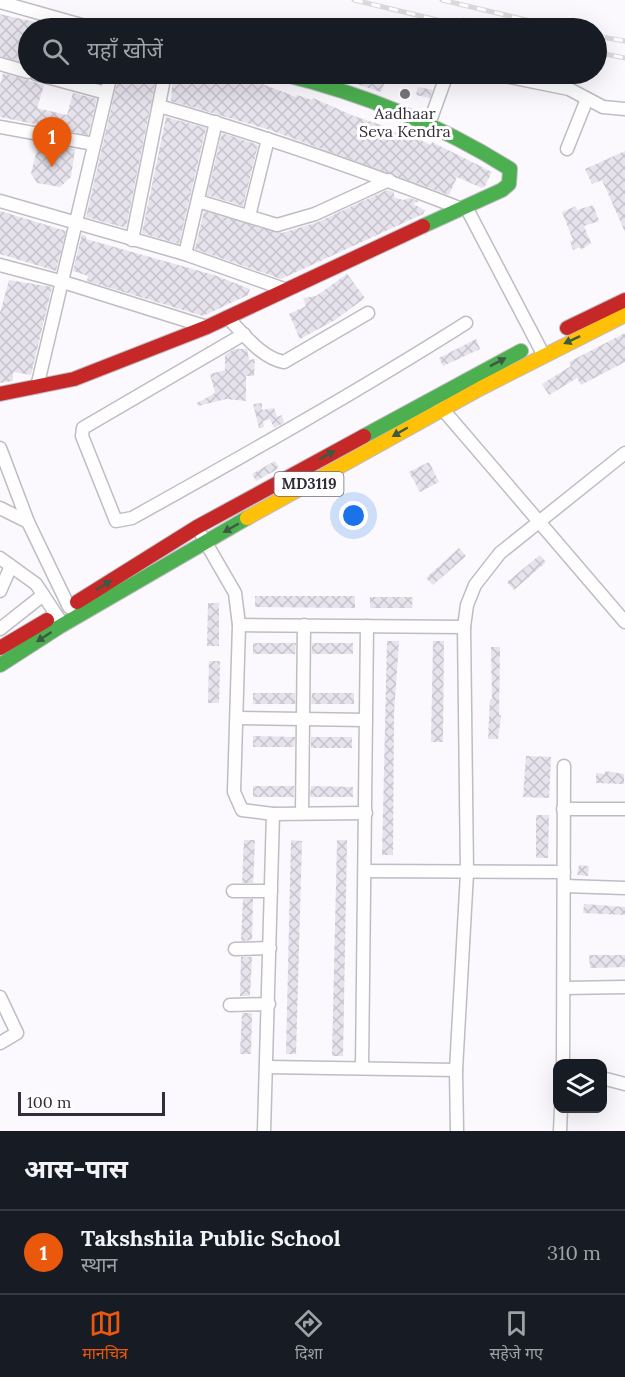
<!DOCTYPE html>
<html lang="hi">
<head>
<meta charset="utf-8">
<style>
  :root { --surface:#171b24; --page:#242831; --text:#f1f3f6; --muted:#9ea1a6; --line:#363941; --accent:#ea580c }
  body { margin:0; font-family:Lora,"Noto Sans Devanagari",serif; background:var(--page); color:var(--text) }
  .controls { position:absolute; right:18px; bottom:18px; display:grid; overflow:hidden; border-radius:12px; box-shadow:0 6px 24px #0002 }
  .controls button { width:54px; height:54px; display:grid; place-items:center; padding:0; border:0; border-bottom:2px solid var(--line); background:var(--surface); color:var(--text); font:30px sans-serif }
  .scale { position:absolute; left:18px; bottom:15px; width:147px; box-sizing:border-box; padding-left:6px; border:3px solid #322d39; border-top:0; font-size:16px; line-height:21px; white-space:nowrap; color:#322d39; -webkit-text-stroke:4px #fff; paint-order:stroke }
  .you { position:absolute; left:354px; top:516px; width:21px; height:21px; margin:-15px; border:4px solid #fff; border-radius:50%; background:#1a73e8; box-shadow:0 0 0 9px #1a73e833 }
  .badge { display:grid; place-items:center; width:39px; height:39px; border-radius:50%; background:var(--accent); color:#fff; font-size:20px; font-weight:700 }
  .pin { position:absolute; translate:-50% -50px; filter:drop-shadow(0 2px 3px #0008) }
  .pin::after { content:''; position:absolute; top:32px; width:21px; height:18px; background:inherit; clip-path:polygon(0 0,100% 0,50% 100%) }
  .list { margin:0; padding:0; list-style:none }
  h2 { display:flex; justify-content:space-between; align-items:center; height:78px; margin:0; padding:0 24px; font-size:26px }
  h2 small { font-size:20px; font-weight:400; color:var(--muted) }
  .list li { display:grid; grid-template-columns:39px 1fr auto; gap:18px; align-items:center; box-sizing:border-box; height:84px; padding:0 24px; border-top:2px solid var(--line) }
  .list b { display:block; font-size:22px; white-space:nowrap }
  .list p { margin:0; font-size:20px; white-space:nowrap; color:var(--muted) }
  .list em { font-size:20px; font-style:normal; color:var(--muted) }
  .icon { flex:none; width:33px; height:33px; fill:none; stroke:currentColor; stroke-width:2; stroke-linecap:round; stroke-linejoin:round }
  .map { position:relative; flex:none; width:625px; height:1131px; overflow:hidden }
  .search { position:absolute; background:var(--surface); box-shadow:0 6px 24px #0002; left:18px; right:18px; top:18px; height:66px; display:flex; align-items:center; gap:15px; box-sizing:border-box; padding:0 21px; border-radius:33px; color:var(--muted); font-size:22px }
  .sheet { height:162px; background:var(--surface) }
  nav { display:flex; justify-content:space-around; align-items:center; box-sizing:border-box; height:84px; border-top:2px solid var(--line); background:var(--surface); font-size:16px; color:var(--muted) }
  nav a { display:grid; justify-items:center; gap:3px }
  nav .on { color:var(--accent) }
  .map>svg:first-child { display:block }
  .building { fill:url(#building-cross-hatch) }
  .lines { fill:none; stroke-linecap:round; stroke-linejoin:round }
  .street-casing { stroke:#bfbcc3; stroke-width:15 }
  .fast-casing { stroke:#bfbcc3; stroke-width:16 }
  .slow-casing { stroke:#bfbcc3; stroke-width:16 }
  .jam-casing { stroke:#bfbcc3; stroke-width:16 }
  .street { stroke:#fefeff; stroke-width:12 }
  .fast { stroke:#4caf50; stroke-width:14 }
  .slow { stroke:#ffc107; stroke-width:14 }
  .jam { stroke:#c62828; stroke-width:14 }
  .rail-casing { stroke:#dadadb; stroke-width:5 }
  .rail { stroke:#fff; stroke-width:3; stroke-dasharray:9; stroke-linecap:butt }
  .oneway { fill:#3b5a41 }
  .poi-dot { fill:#78747e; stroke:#fff; stroke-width:2 }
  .labels { text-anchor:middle; stroke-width:6; stroke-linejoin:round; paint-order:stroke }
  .shield { fill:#fff; stroke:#706c74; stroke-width:1.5 }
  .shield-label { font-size:15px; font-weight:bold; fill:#322d39 }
  .poi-label { font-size:16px; fill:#322d39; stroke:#fff }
</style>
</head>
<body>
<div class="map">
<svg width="625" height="1131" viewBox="0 0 625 1131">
  <defs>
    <pattern id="building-cross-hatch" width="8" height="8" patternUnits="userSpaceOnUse" patternTransform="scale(1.5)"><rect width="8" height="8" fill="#e6e3ed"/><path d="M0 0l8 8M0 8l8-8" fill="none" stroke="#c6c3cc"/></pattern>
  </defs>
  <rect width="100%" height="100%" fill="#fbf9fd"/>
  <g class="building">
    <polygon points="0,14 52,26 52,28 28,28 28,64 0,56"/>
    <polygon points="3,73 44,85 37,108 41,109 67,115 73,93 97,99 88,135 0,117 0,85"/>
    <polygon points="71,74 103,74 100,83"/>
    <polygon points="119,74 157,74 126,228 86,217"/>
    <polygon points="173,74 237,74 296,97 297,95 312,100 313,98 354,116 393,129 392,131 408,138 409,135 431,145 432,142 492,172 485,186 482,188 457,177 449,195 267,129 171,101"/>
    <polygon points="345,74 366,74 385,82 381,92 342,79"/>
    <polygon points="418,87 433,90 430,98 416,95"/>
    <polygon points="166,117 206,128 179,244 142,233"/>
    <polygon points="222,133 258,145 243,206 207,195"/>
    <polygon points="39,142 75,149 71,177 60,187 37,183 31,173"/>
    <polygon points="625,151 625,232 602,180 592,184 585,169"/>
    <polygon points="387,190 394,192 394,197 403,200 409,198 419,201 413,204 425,210 423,214 281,279 195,249 204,211 282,233 318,222"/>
    <polygon points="593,205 599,221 584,226 591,243 581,250 580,247 573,250 570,241 573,240 562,212 576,206 577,210"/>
    <polygon points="0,211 66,231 56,271 0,254"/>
    <polygon points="82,234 86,236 86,239 214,275 250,289 248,295 203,316 87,281 88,276 73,271"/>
    <polygon points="347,274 365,298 335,320 300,339 289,314 306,306 303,298 316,296"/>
    <polygon points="9,280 52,287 31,375 13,372 13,381 0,383 0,313"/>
    <polygon points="625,333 625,362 581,385 577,378 549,395 542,384 571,366 569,362"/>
    <polygon points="476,339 480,349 443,366 439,358"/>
    <polygon points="234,349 247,349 249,360 255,359 254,376 246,376 246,401 226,399 198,406 197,403 215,393 210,374 225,370 225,355"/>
    <polygon points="262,403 262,410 274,408 277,417 282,415 284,423 274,428 270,419 274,418 263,421 264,427 259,428 253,404"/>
    <polygon points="275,461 278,467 276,470 256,481 252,474"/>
    <polygon points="429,462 439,482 420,492 409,472"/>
    <polygon points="459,548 466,556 433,585 426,578"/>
    <polygon points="540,555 546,562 514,590 507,582"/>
    <polygon points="255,596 355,596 355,608 255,607"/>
    <polygon points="370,597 413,597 412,608 370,608"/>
    <polygon points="208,603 219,603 219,646 207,646"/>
    <polygon points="387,641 399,641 394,713 393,855 382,855"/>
    <polygon points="433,641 444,641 443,742 431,742"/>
    <polygon points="253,643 296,643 295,654 253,654"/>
    <rect x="312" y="643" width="41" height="11"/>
    <polygon points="491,647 500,647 499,715 501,715 498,739 488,739 490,699 492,699"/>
    <polygon points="209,661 220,661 219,703 208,703"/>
    <rect x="253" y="693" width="42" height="11"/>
    <polygon points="312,693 354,693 354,704 311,704"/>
    <polygon points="253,736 295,737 294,747 253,747"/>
    <rect x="311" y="737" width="41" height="11"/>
    <polygon points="526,756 551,757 549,798 523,797"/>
    <polygon points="605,771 624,774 624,784 596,783 596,773 605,774"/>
    <rect x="253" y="786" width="41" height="11"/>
    <polygon points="311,786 353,787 353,797 310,797"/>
    <polygon points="536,815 549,815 548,858 536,858"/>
    <polygon points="244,840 255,840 253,883 242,883"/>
    <polygon points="291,840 302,841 296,1054 286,1054"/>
    <polygon points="337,840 347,840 343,1056 332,1056"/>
    <polygon points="579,865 589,866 588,876 577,875"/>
    <polygon points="243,899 253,899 252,940 241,941"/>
    <polygon points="584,904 625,907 625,915 583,913"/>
    <polygon points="589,955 625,955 625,967 590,968"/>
    <polygon points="241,957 252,957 250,996 240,996"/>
    <polygon points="242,1013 252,1013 251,1054 240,1054"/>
  </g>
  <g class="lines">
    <g class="street-casing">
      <g id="street">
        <polyline points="0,2 92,28"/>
        <polyline points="0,64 28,72"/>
        <polyline points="36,74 106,93"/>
        <polyline points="495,74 569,89 603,107 625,109"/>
        <path d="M 159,106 C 262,135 362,170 462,209"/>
        <polyline points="429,124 447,74"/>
        <polyline points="0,127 94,144"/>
        <polyline points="567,149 587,99"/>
        <polyline points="0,201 185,254 284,289"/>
        <polyline points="198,201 277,225 315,214 389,180"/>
        <polyline points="466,207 543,354"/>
        <polyline points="249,216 268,139"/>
        <polyline points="132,240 165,74"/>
        <polyline points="185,254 216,122"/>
        <polyline points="0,265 60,281 207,327"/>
        <path d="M 227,317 C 243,333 261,358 284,362 L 368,313"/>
        <path d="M 244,334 L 83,428 L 82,436 L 116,521 L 132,518 C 245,455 357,392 466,323"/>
        <polyline points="37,387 111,74"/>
        <polyline points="439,405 625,622"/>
        <polyline points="0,448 28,522 69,607"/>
        <polyline points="0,508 28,522"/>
        <polyline points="202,536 235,593 239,625 234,792 242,810 273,814 366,813"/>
        <polyline points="0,558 36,584 63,625"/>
        <polyline points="0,591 11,566"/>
        <polyline points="239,625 464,627"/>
        <polyline points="0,629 43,595"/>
        <polyline points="237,718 366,720"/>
        <polyline points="563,809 625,809"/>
        <polyline points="302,813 304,625"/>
        <polyline points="365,871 564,872"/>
        <polyline points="565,886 625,888"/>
        <polyline points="233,891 271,891"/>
        <polyline points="235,949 270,948"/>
        <polyline points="564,988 625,987"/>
        <polyline points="0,997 17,1033 0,1043"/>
        <polyline points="230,1005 269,1004"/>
        <polyline points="563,1064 564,766"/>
        <polyline points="267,1067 456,1070"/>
        <polyline points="362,1068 367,626"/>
        <polyline points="602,1078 625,1084"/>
        <polyline points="264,1131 273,814"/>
        <polyline points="457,1131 456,1070 467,873 464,627 467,605 475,585 500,553 625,453"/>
        <polyline points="560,1131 561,1108"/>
      </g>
    </g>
    <g class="fast-casing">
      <g id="fast">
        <path d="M 282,74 C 364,94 439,124 510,169 L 509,184 L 502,190 L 423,226"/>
        <polyline points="364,436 521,351"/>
        <polyline points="0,665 59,627 247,518"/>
      </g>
    </g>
    <g class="slow-casing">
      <polyline id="slow" points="247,518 481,388 625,315"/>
    </g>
    <g class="jam-casing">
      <g id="jam">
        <polyline points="567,328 625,300"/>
        <polyline points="0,394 74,379 207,327 423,226"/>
        <polyline points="77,602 197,527 364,436"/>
        <polyline points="0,648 47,620"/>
      </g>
    </g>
    <use href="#street" class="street"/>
    <use href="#fast" class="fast"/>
    <use href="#slow" class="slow"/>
    <use href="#jam" class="jam"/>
    <g class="rail-casing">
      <g id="rail">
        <polyline points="354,0 471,28"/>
        <polyline points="442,0 560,28"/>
        <polyline points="463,20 497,28"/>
        <polyline points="596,36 625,41"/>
        <polyline points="596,52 625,58"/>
      </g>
    </g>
    <use href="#rail" class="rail"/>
  </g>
  <defs><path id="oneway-solid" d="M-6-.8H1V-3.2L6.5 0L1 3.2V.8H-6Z" transform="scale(1.5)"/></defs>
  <g class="oneway">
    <use href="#oneway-solid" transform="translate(572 340) rotate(155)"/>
    <use href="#oneway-solid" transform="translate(498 362) rotate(-27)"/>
    <use href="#oneway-solid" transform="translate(400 432) rotate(150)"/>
    <use href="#oneway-solid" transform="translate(327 455) rotate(-29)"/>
    <use href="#oneway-solid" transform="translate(231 528) rotate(150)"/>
    <use href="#oneway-solid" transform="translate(104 585) rotate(-32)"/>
    <use href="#oneway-solid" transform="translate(44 637) rotate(147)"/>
  </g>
  <circle class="poi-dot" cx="405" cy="94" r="6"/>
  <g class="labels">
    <rect class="shield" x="274.5" y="472" width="69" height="24" rx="4.5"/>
    <g class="shield-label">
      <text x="309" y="489">MD3119</text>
    </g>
    <g class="poi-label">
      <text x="405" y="119">Aadhaar<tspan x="405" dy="18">Seva Kendra</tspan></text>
    </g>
  </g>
</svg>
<div class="controls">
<button><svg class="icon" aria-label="layers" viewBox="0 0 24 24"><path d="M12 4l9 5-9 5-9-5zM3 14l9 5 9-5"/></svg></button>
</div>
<div class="scale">100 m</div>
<div class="you"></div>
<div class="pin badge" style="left:52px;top:167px">1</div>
<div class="search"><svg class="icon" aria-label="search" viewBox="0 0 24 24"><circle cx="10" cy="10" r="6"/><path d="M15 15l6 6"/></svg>यहाँ खोजें</div>
</div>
<section class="sheet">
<h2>आस-पास<small></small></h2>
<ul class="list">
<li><span class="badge">1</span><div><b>Takshshila Public School</b><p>स्थान</p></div><em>310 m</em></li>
</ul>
</section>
<nav>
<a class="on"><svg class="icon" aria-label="map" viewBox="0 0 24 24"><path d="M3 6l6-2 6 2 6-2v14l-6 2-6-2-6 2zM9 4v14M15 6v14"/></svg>मानचित्र</a>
<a><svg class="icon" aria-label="directions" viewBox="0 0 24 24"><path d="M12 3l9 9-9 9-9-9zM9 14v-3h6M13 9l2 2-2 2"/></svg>दिशा</a>
<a><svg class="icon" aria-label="saved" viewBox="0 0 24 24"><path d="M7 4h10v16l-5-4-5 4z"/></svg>सहेजे गए</a>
</nav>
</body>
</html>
